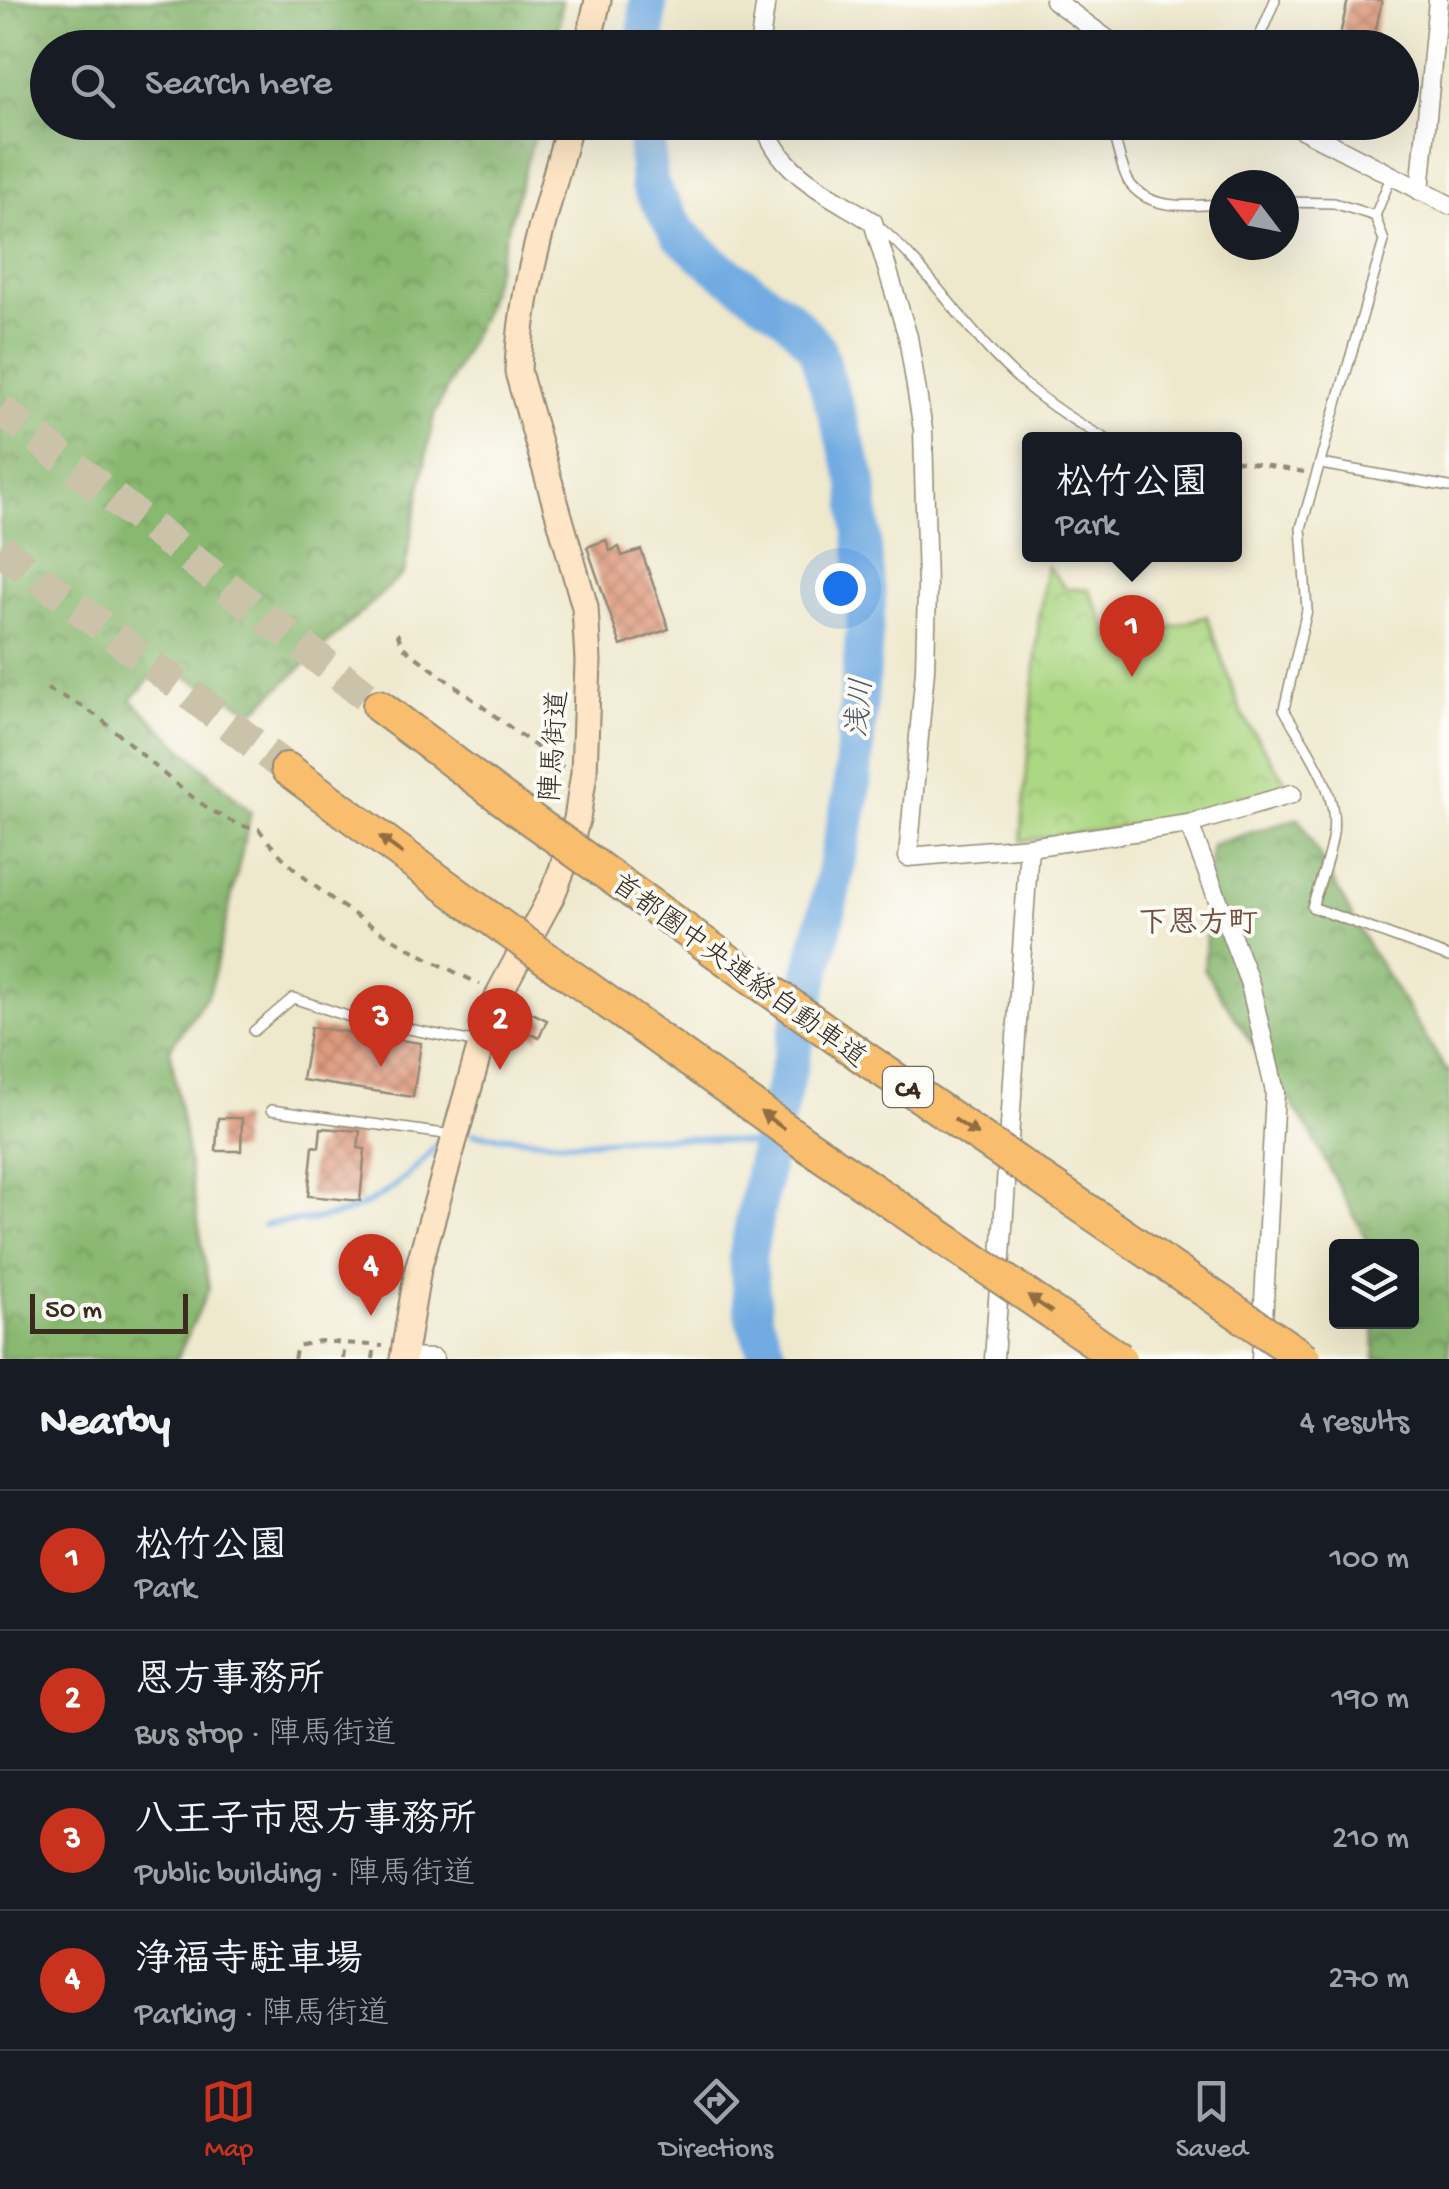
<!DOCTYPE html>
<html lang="en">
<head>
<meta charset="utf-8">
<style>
  :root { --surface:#171b24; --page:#20242c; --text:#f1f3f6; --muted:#9ea1a6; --line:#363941; --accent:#c8321e }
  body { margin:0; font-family:"Gochi Hand","Klee One",sans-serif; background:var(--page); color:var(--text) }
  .controls { position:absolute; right:30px; bottom:30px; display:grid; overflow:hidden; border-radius:10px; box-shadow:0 10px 40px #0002 }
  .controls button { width:90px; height:90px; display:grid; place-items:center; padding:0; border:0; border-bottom:2px solid var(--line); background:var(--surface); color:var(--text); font:50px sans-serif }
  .compass { position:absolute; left:1209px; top:170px; width:90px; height:90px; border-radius:50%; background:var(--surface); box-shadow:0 10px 40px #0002; rotate:302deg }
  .scale { position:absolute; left:30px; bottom:25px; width:158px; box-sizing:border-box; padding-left:10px; border:5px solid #3b2a1e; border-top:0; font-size:28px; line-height:35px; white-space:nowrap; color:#3b2a1e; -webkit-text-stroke:8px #fdfcf7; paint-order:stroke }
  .you { position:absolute; left:840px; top:588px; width:35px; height:35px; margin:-25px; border:8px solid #fff; border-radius:50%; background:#1a73e8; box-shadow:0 0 0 15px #1a73e833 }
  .badge { display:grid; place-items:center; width:65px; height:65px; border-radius:50%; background:var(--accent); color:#fff; font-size:32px; font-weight:700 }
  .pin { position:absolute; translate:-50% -82px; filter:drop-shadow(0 2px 5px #0008) }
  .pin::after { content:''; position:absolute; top:52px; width:35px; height:30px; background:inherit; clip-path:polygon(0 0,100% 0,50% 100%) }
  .popup { position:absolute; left:1022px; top:432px; width:220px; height:130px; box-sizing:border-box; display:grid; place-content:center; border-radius:10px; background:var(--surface); filter:drop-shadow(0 2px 8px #0005); font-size:32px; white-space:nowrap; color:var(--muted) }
  .popup b { font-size:38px; color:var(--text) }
  .popup::after { content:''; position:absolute; left:50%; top:100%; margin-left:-20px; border:20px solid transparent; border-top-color:var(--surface) }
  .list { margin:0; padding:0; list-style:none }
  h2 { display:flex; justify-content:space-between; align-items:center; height:130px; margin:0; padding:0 40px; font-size:42px }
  h2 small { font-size:32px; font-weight:400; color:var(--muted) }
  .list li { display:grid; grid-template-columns:65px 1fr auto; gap:30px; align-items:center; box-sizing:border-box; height:140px; padding:0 40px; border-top:2px solid var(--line) }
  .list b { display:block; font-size:38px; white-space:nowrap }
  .list p { margin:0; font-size:32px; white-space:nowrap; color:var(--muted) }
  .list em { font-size:32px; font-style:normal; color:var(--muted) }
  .icon { flex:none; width:55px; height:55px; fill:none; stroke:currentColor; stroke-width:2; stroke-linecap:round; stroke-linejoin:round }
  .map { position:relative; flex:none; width:1449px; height:1359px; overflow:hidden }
  .search { position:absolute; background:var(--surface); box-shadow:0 10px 40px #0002; left:30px; right:30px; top:30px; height:110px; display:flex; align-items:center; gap:25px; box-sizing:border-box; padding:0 35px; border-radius:55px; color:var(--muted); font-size:38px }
  .sheet { height:690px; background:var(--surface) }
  nav { display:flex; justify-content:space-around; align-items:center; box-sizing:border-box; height:140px; border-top:2px solid var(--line); background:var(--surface); font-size:28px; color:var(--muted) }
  nav a { display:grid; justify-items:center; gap:5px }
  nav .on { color:var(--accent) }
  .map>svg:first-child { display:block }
  .forest { fill:url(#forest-crowns); stroke:#627148; stroke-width:2.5 }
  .park { fill:url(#park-crowns); stroke:#748050; stroke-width:2.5 }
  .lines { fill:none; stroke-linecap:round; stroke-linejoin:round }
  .stream { stroke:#71abe1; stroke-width:6 }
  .river { stroke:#71abe1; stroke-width:38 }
  .building { fill:url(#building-cross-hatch) }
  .highway-tunnel { stroke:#cac2a9; stroke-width:32; stroke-dasharray:32 16; stroke-linecap:butt }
  .lane-casing { stroke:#948975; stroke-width:12 }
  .street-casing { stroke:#948975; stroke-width:21 }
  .secondary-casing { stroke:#948975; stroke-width:29 }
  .highway-casing { stroke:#948975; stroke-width:36 }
  .path { stroke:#948975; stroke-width:4; stroke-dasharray:8 8; stroke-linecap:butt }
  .lane { stroke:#fff; stroke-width:9 }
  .street { stroke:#fff; stroke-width:18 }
  .secondary { stroke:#fde5c5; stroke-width:25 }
  .highway { stroke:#f9be6d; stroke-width:32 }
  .highway-bridge-casing { stroke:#948975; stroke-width:36; stroke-linecap:butt }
  .highway-bridge { stroke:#f9be6d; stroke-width:32 }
  .oneway { fill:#906d42 }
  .labels { text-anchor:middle; stroke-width:8; stroke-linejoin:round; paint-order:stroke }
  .shield { fill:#fdfcf7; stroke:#75695f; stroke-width:2.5 }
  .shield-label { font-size:25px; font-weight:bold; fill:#3b2a1e }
  .street-label { font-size:28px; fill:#3b2a1e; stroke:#fdfcf7 }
  .water-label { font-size:30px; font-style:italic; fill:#4e5762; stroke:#fdfcf7 }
  .neighbourhood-label { font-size:30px; font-weight:bold; fill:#744f3d; stroke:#fdfcf7 }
</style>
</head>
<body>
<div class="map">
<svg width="1449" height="1359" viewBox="0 0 1449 1359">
  <defs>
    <pattern id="forest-crowns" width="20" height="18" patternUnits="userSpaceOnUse" patternTransform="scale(2.5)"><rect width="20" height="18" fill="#89b871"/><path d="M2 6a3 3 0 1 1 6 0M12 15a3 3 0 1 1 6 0" fill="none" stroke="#71965c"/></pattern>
    <pattern id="park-crowns" width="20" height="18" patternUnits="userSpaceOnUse" patternTransform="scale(2.5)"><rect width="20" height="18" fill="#acd783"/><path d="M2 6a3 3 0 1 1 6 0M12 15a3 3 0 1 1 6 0" fill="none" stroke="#95b971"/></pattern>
    <pattern id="building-cross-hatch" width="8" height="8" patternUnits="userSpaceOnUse" patternTransform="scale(2.5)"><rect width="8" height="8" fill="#dd9477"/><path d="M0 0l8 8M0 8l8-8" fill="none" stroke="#b47961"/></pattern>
  </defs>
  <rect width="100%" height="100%" fill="#fdfcf7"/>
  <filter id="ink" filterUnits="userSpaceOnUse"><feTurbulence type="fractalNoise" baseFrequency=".01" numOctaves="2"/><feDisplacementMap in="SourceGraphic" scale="20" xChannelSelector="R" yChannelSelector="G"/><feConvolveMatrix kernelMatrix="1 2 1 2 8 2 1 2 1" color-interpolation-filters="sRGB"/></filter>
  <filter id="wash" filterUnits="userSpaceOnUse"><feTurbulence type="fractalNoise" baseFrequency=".0048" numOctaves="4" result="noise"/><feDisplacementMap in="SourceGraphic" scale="40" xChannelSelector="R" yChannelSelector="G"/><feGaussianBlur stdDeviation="2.25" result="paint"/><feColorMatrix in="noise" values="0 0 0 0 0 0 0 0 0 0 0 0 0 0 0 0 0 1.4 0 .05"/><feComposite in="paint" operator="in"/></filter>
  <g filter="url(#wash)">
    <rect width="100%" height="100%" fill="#eee8cc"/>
    <g class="forest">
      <polygon points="0,0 562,0 556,47 48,48 48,122 538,123 484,311 434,415 404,573 254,711 162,665 131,700 251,812 210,991 170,1048 209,1288 177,1359 0,1359"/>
      <polygon points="1299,818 1370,949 1446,1070 1449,1070 1449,1359 1375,1359 1374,1322 1412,1322 1412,1246 1370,1246 1310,1132 1204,970 1211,845"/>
    </g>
    <polygon class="park" points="1047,565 1066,589 1089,589 1112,639 1147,634 1207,616 1242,715 1289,787 1188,818 1021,841 1039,617"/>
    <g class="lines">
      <g class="stream">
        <polyline points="473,1134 578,1143 634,1137 710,1139 769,1146"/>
        <path d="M 264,1225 C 282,1221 300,1222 319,1219 C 371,1210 412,1178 442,1137"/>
      </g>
      <g class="river">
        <polyline points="646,48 648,0"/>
        <polyline points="645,122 649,184 679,234 713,264 788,317 816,347 858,482 867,600 851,797 826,916 766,1159 747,1258 754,1318 769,1359"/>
      </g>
    </g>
    <g id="blocks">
      <g class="building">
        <polygon points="1348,0 1382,0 1372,48 1337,48"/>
        <polygon points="606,540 610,551 619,547 622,556 641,550 669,629 621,646 587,547"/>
        <polygon points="524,1009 547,1020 539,1038 516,1027"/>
        <polygon points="311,1027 421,1043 413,1097 302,1080"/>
        <polygon points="218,1118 242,1118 241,1151 216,1151"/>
        <polygon points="321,1128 360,1131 358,1148 365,1149 360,1201 308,1196 313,1146 319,1147"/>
      </g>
    </g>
  </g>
  <g filter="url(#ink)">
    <use href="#blocks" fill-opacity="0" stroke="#948975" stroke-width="2.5"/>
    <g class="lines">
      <g class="highway-tunnel">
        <polyline points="0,409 379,706"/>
        <polyline points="0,548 287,769"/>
      </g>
      <g class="lane-casing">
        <g id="lane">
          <polyline points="1255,48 1275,0"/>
          <path d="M 1110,122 C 1115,137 1122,174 1131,185 C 1153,212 1194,205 1224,204"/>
          <path d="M 1284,202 L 1334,203 L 1375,216 L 1384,241 L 1301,528 L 1307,610 L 1284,709 C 1305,748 1342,792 1332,839 C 1328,862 1319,885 1312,907 L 1449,957"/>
          <polyline points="1375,216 1391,177"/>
          <path d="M 877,225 C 924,264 955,314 996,357 C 1028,391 1067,418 1108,440"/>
          <polyline points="1321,464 1449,487"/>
          <polyline points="254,1031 293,998 350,1017 478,1043"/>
          <polyline points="271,1110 452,1135"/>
        </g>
      </g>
      <g class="street-casing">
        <g id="street">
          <polyline points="1054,0 1119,48"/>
          <polyline points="759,48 766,0"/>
          <path d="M 764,122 C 778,174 831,195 873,222 L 908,337 L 923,430 L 927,587 L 925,670 L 908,857 L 1029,847 L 1189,824 L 1292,794"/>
          <polyline points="1288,122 1449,205"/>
          <polyline points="1420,191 1438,0"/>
          <polyline points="1189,824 1250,984 1275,1092 1261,1359"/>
          <polyline points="403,1358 434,1359"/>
          <polyline points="994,1359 1029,847"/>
        </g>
      </g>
      <g class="secondary-casing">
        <g id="secondary">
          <polyline points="587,48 598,0"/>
          <path d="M 403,1359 L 418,1269 L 481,1044 L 500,992 L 552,895 L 563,867 L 577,819 L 584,773 L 588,661 L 585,607 L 518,372 C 520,287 549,204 570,122"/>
        </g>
      </g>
      <g class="highway-casing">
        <g id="highway">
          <polyline points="379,706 515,808"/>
          <polyline points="287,769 469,903"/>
        </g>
      </g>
      <g class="path">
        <polyline points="1234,460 1304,472"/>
        <polyline points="397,633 403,647 563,767"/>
        <path d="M 47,689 C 63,697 81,704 95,715 C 138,746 207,825 259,829 C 301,891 412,953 480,984"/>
        <polyline points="294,1359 297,1346 320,1341 383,1346"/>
        <polyline points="343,1359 345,1344"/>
        <polyline points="373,1359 375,1345"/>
      </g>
      <use href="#lane" class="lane"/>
      <use href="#street" class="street"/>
      <use href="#secondary" class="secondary"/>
      <use href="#highway" class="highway"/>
      <g class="highway-bridge-casing">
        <g id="highway-bridge">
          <polyline points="515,808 863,1057 1305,1359"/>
          <polyline points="469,903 807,1145 1120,1359"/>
        </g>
      </g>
      <use href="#highway-bridge" class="highway-bridge"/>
    </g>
    <defs><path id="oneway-solid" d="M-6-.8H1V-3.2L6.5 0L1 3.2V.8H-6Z" transform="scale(2.5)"/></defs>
    <g class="oneway">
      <use href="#oneway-solid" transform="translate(391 845) rotate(-144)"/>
      <use href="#oneway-solid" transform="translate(772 1120) rotate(-144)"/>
      <use href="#oneway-solid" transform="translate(966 1127) rotate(34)"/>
      <use href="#oneway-solid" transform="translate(1040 1304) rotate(-146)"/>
    </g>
  </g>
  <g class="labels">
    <rect class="shield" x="883" y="1067" width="50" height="40" rx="8"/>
    <g class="shield-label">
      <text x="908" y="1096">C4</text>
    </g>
    <g class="street-label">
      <text transform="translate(552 746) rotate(-86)" y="10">陣馬街道</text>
      <text transform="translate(740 969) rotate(36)" y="10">首都圏中央連絡自動車道</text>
    </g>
    <g class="water-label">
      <text transform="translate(858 708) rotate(-85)" y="10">浅川</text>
    </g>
    <g class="neighbourhood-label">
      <text x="1198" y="931">下恩方町</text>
    </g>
  </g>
</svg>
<div class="controls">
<button><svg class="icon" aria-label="layers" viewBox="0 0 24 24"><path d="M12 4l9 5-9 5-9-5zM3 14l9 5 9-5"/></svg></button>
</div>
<svg class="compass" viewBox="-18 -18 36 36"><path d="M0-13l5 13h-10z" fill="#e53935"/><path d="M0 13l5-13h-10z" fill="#9ea1a6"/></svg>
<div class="scale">50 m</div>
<div class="you"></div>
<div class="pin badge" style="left:1132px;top:677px">1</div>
<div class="popup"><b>松竹公園</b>Park</div>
<div class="pin badge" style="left:500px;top:1070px">2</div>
<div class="pin badge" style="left:381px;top:1067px">3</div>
<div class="pin badge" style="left:371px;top:1316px">4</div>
<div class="search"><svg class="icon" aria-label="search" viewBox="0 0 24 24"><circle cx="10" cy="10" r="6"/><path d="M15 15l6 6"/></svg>Search here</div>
</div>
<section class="sheet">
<h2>Nearby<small>4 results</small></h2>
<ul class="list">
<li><span class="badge">1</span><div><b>松竹公園</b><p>Park</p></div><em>100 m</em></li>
<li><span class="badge">2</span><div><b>恩方事務所</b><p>Bus stop · 陣馬街道</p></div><em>190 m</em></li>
<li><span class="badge">3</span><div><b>八王子市恩方事務所</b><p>Public building · 陣馬街道</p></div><em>210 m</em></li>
<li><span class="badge">4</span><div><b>浄福寺駐車場</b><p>Parking · 陣馬街道</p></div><em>270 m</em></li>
</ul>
</section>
<nav>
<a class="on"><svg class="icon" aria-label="map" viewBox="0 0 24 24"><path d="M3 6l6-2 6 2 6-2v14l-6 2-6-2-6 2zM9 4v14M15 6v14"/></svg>Map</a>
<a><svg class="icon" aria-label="directions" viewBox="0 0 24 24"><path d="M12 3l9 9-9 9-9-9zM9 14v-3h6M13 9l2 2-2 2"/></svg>Directions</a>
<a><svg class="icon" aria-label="saved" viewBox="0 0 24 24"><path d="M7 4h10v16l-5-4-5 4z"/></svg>Saved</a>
</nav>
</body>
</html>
